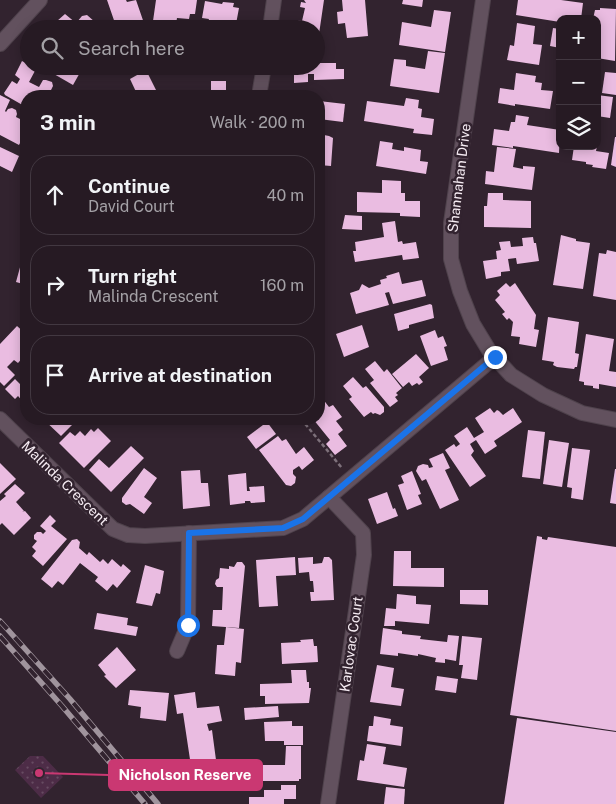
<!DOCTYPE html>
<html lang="en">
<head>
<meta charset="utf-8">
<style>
  :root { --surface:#261a23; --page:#2e232b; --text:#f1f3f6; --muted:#a4a1a6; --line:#423841 }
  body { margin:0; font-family:"Public Sans",sans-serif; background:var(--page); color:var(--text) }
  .controls { position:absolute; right:15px; top:15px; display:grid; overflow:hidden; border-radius:10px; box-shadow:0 2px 12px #0003 }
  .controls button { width:45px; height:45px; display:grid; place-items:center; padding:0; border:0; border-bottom:1px solid var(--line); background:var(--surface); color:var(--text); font:25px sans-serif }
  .stop { position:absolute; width:15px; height:15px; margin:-11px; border:4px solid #1a73e8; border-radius:50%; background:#fff }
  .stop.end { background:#1a73e8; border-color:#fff; box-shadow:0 1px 5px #0008 }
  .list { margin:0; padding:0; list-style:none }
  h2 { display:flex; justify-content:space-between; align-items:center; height:65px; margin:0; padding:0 20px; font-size:21px }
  h2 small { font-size:16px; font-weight:400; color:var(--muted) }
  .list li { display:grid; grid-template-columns:32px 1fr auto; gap:15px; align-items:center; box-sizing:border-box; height:80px; margin:0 10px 10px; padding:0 10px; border:1px solid var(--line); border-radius:20px }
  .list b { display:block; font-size:19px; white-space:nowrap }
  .list p { margin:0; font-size:16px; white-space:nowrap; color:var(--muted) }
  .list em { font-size:16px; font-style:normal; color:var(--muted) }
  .icon { flex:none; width:28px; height:28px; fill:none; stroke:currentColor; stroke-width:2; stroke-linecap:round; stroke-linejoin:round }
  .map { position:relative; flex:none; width:616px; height:804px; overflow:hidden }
  .search { position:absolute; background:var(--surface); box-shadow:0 2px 12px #0003; left:20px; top:20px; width:305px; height:55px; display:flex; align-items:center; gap:12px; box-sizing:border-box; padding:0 18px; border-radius:28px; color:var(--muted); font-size:19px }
  .panel { position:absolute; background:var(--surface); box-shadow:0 2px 12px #0003; left:20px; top:90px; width:305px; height:335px; border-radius:20px }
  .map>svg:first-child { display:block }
  .park { fill:url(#park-dots) }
  .building { fill:#eabce1 }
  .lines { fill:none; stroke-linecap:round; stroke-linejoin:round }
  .minor-casing { stroke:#4f424c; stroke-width:16 }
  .path { stroke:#7e717b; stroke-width:2.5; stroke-dasharray:4 2.5; stroke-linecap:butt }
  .minor { stroke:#62515e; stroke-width:14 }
  .rail-casing { stroke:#a0949d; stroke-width:5.5 }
  .rail { stroke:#32232f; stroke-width:4; stroke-dasharray:11; stroke-linecap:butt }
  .route { stroke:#1a73e8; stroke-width:6 }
  .labels { text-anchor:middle; stroke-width:5; stroke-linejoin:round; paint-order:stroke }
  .street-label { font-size:14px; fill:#f5ebf2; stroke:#32232f }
  .leader { fill:none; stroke:#ca3872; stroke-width:2 }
  .callout-dot { fill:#ca3872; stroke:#32232f; stroke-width:2 }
  .callout { fill:#ca3872; stroke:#ca3872; stroke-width:2 }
  .callout-label { font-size:15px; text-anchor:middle; font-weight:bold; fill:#fff }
</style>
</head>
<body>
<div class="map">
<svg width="616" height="804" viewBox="0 0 616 804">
  <defs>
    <pattern id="park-dots" width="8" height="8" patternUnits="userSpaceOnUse" patternTransform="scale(1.25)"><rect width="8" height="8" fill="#4d2c47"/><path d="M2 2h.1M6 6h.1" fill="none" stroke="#674b62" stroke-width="1.8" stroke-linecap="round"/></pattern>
  </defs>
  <rect width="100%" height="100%" fill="#32232f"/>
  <polygon class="park" points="30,756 43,756 63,777 41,798 15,770"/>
  <g class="building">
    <polygon points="107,0 126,0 127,2 136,0 146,29 117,29"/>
    <polygon points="156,0 197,0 195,14 190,14 189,19 177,18 176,24 153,21"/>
    <polygon points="304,0 324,0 319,34 316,34 316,29 295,29 297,20 302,21 305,8 300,7 301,2 306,3"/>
    <polygon points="342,0 365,0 368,36 347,38 345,23 338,24 337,12 343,11"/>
    <polygon points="403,0 423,0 422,7 402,4"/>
    <polygon points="518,0 561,0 583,3 581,19 560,19 560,22 516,15"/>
    <polygon points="205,1 222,4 223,2 234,3 233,7 239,8 236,24 225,22 222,24 208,22 209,19 202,18"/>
    <polygon points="600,8 616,9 615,61 597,58 597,19 593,19 595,10 600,10"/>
    <polygon points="434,10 451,12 445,52 399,45 402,22 431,27"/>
    <polygon points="65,14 76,23 82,16 87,15 103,29 61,29 56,25 59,22 57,21"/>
    <polygon points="517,23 535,26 533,44 542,45 539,65 507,60 510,45 514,46"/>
    <polygon points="553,28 560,29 560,48 550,46"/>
    <polygon points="428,51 445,53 439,93 390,86 394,59 406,60 406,66 425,69"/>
    <polygon points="22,61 29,65 29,66 36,69 29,82 39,87 43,80 46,80 52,82 53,86 50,92 57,96 26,96 26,107 5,95 4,93 12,81 17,84 20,79 15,75"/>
    <polygon points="316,63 336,63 336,69 344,69 344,79 314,80 314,74 308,74 308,82 294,83 294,69 298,69 298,66 316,66"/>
    <polygon points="40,66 77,66 82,69 73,85"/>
    <polygon points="205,66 229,66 228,71"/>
    <polygon points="146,70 159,96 138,96 130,79"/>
    <polygon points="605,72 616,73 616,95 602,93"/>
    <polygon points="516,73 536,76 535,82 542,83 541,90 553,91 550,109 515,104 515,106 498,103 500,88 514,90"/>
    <polygon points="211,81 226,81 226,96 195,96 195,90 211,90"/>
    <polygon points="0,95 10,100 5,111 6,112 8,109 12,108 16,110 17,114 16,117 20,119 21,116 26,119 26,131 19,145 0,135"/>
    <polygon points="597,95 613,97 610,118 597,116"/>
    <polygon points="406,98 419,100 418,108 422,109 421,117 434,119 432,135 413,133 414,129 364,121 367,101 404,106"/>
    <polygon points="319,101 345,104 343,122 319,119"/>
    <polygon points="516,115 529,117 527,125 560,130 559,153 513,146 513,148 492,145 494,129 509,131 511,122 515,122"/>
    <polygon points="324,135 329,136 333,138 331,166 319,165 319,143 321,144 321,138"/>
    <polygon points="615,137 616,137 616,167 611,165"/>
    <polygon points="380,141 393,143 392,149 404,151 404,147 421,150 420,161 428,162 426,174 376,166"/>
    <polygon points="574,146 597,146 596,151 609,153 606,169 592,167 593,165 586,164 586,162 572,160"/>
    <polygon points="0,147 19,156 12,172 0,166"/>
    <polygon points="497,147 516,149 513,167 523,169 523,166 535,167 532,190 485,184 486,171 494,172"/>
    <polygon points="382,180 401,181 401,193 405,193 405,201 420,201 420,217 400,216 400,213 357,212 357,192 382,193"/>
    <polygon points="488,193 503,193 503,200 531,201 531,228 484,227 484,206 487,206"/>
    <polygon points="345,215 362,216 362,230 342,229"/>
    <polygon points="23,219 26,219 26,246 24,246"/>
    <polygon points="395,221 398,242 402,241 403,244 416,242 419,258 403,260 402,255 355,262 353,251 356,251 355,242 384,237 382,223"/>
    <polygon points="561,235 576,239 576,241 590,243 583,289 553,285"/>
    <polygon points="533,237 534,243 536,243 539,261 517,264 516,258 508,259 510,271 501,272 501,276 486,279 483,261 497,259 496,251 501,250 499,242 510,241 511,247 523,246 522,238"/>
    <polygon points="607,250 616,252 616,300 593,296 599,253 606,254"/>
    <polygon points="22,260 26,261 26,284 23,284 16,282"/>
    <polygon points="399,272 402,284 422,280 426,296 393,304 389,292 385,293 389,305 356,314 350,293 359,290 362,284 369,288 381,284 380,280 387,278 386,276"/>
    <polygon points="506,283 510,287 515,283 536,315 534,329 539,330 536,347 519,344 520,337 511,336 513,322 509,318 507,320 502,314 505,312 495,300 500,295 497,291"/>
    <polygon points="430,304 432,305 434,318 409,325 409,328 398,331 394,314"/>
    <polygon points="548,317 579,322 575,353 579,354 577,367 575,367 574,369 557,367 553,365 554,362 542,360"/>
    <polygon points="362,325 369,347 344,357 336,334"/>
    <polygon points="17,326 26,334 26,354 18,363 14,360 7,367 15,375 4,386 0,382 0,344"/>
    <polygon points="435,330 438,338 443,336 447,346 444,347 448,360 431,366 420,336"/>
    <polygon points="586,334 614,339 609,371 616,372 616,387 599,384 599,389 593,388 593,386 584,385 584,382 579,381"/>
    <polygon points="416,354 429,368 419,377 423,382 419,385 417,383 412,386 409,382 403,387 392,374"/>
    <polygon points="375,361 384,372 387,369 402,388 396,393 398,395 395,397 398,401 390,407 370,383 374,380 365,369"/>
    <polygon points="353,377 363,388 366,386 384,407 384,412 380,415 375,413 373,414 371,412 364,417 349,399 352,397 343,386"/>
    <polygon points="15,379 24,388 26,386 26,405 18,396 15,399 5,389"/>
    <polygon points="319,394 329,407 333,405 342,417 336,421 343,430 338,434 347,446 335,455 326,444 330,440 313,419 319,419"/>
    <polygon points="490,408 494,413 497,410 499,411 503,415 513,408 522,422 494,441 497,446 485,454 476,440 470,444 474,451 471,455 486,476 470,487 445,450 454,444 456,447 460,444 454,436 467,427 474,438 484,432 475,418"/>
    <polygon points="43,419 78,419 61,436"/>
    <polygon points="267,422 276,434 256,449 247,437"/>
    <polygon points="98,428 111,441 84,468 59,443 70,432 75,436 80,431 85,436 91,429 94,432"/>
    <polygon points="528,430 545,432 540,479 522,477"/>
    <polygon points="278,436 282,441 286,439 296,454 304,447 314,460 302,470 299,466 293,470 293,474 296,477 295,483 291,486 286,485 259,450"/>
    <polygon points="549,440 569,443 562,487 543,484"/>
    <polygon points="131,446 144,458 111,492 89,470 99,459 109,468"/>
    <polygon points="572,448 590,450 583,500 571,498 572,488 567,487"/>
    <polygon points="443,453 450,468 445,470 459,500 440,509 426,479 422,481 416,471 418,466 423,464 428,465 429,468 433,467 429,459"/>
    <polygon points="0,463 16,479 0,494"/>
    <polygon points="144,468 157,478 144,497 152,503 144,514 130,504 126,505 122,502 122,498"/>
    <polygon points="615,469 616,469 616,504 610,503"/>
    <polygon points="200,470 201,483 208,483 210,506 183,509 181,471"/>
    <polygon points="412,471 421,494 418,495 422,504 407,510 398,485 404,483 401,476"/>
    <polygon points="246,473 247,491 250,491 249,487 264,486 265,502 251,503 250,501 245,501 245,503 230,505 228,475"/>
    <polygon points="15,484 25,493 16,502 24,511 22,512 25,511 31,518 14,535 2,523 0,525 0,501 6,496 4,494"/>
    <polygon points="387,492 393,509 395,508 398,516 377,524 368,499"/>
    <polygon points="50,515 56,521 51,526 67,539 43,566 32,556 36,551 32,547 37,541 34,539 34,535 37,532 41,532 43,534 46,531 40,526"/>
    <polygon points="537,536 542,537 542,539 547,540 548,537 616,547 616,731 510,715"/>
    <polygon points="77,539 80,542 79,548 87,555 89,552 100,562 103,559 108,564 112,559 121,567 123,564 131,571 117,588 113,584 107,591 95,581 98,577 80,563 63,585 58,581 52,588 41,579 72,540"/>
    <polygon points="394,551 411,551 411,568 444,568 444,587 393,586"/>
    <polygon points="295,557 296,575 276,576 278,606 259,607 256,560"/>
    <polygon points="313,557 313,564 322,563 324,557 329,557 332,560 334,600 311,601 310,592 314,592 313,581 310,581 309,572 299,573 298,558"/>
    <polygon points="237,562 242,562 245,566 239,628 212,626 213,610 222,610 223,587 217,587 215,584 216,580 219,578 220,568 229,569 229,566 234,567"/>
    <polygon points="145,565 164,571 160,594 156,593 152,606 136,603"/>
    <polygon points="460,590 488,590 488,605 460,604"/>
    <polygon points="397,594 416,596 416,604 431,605 429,624 395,621 395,626 384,626 386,608 396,609"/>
    <polygon points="97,613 128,618 127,625 138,627 136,636 94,629"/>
    <polygon points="226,627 244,629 241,663 236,662 235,676 215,674 217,645 224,645"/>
    <polygon points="383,628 402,631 402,634 421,636 420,639 447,642 448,635 459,636 456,661 445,659 445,663 435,662 436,658 418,654 418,656 398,653 398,656 380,654"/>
    <polygon points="462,636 482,638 477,680 461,678 463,665 459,665"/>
    <polygon points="313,639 314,646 317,646 318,662 282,664 281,643 301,642 300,640"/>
    <polygon points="117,647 136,670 116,688 104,676 106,675 98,665"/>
    <polygon points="377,665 394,668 391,687 404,689 401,706 370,702"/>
    <polygon points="291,670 306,670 307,682 309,682 309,688 311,688 309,703 265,704 265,696 260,696 260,684 292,683"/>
    <polygon points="437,676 458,679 456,693 435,690"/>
    <polygon points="130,690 169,693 166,721 140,718 141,707 128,705"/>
    <polygon points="195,692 197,708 219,706 222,721 207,724 209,731 212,730 216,760 214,762 191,766 183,713 177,714 174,695"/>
    <polygon points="278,706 279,717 245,720 244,708"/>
    <polygon points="374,716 391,719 390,725 403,727 401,746 367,741 369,726 373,726"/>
    <polygon points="517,718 616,732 616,804 504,804"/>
    <polygon points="292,721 292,726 303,726 303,745 284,745 284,741 265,741 264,722"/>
    <polygon points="367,744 386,747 383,764 407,768 404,787 357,780 360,760 364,761"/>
    <polygon points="286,746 301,746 301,779 299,779 299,781 251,781 251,765 285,765"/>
    <polygon points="281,785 296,785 296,799 284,799 284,804 249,804 249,797 264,797 264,790 281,790"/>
    <polygon points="386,787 405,789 404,804 384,804"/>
  </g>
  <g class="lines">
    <g class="minor-casing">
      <g id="minor">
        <polyline points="483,0 451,223 451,259 460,291 473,324 490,352 511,375 543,395 582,413 616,420"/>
        <polyline points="270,29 274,0"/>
        <polyline points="0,44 40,0"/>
        <polyline points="259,96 264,66"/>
        <polyline points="0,419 113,529 128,535 145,536 283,528 303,519 495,357"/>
        <polyline points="177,651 188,625 189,533"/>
        <polyline points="328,804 364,555 363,533 329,497"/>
      </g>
    </g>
    <polyline class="path" points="301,419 342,468"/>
    <use href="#minor" class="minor"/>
    <g class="rail-casing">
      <g id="rail">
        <polyline points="0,621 70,699 158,804"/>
        <polyline points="0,636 62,706 145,804"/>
      </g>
    </g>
    <use href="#rail" class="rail"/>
  </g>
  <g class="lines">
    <polyline class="route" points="188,625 189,533 283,528 303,519 495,357"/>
  </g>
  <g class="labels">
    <g class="street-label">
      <text transform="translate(459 178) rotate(-83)" y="5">Shannahan Drive</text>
      <text transform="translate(65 483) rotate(44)" y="5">Malinda Crescent</text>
      <text transform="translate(351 644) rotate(-82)" y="5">Karlovac Court</text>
    </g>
  </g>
  <path class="leader" d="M39 773L109 775"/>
  <circle class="callout-dot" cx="39" cy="773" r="5"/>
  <rect class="callout" x="109" y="760" width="153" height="30" rx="5"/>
  <g class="callout-label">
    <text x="185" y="780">Nicholson Reserve</text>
  </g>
</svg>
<div class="controls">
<button>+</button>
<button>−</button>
<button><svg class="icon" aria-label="layers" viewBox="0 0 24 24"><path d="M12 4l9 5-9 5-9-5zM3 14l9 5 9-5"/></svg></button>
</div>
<div class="stop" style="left:188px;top:625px"></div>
<div class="stop end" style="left:495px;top:357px"></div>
<div class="search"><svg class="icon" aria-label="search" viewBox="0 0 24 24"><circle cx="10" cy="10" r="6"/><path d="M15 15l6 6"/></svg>Search here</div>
<section class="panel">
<h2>3 min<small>Walk · 200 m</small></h2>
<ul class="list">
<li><svg class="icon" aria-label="ahead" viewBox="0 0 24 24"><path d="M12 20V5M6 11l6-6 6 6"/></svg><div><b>Continue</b><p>David Court</p></div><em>40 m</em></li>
<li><svg class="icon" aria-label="right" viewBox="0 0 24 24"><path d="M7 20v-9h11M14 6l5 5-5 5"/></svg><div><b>Turn right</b><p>Malinda Crescent</p></div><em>160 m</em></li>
<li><svg class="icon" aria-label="arrive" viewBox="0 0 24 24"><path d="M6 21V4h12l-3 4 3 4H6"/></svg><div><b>Arrive at destination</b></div></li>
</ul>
</section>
</div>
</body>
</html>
